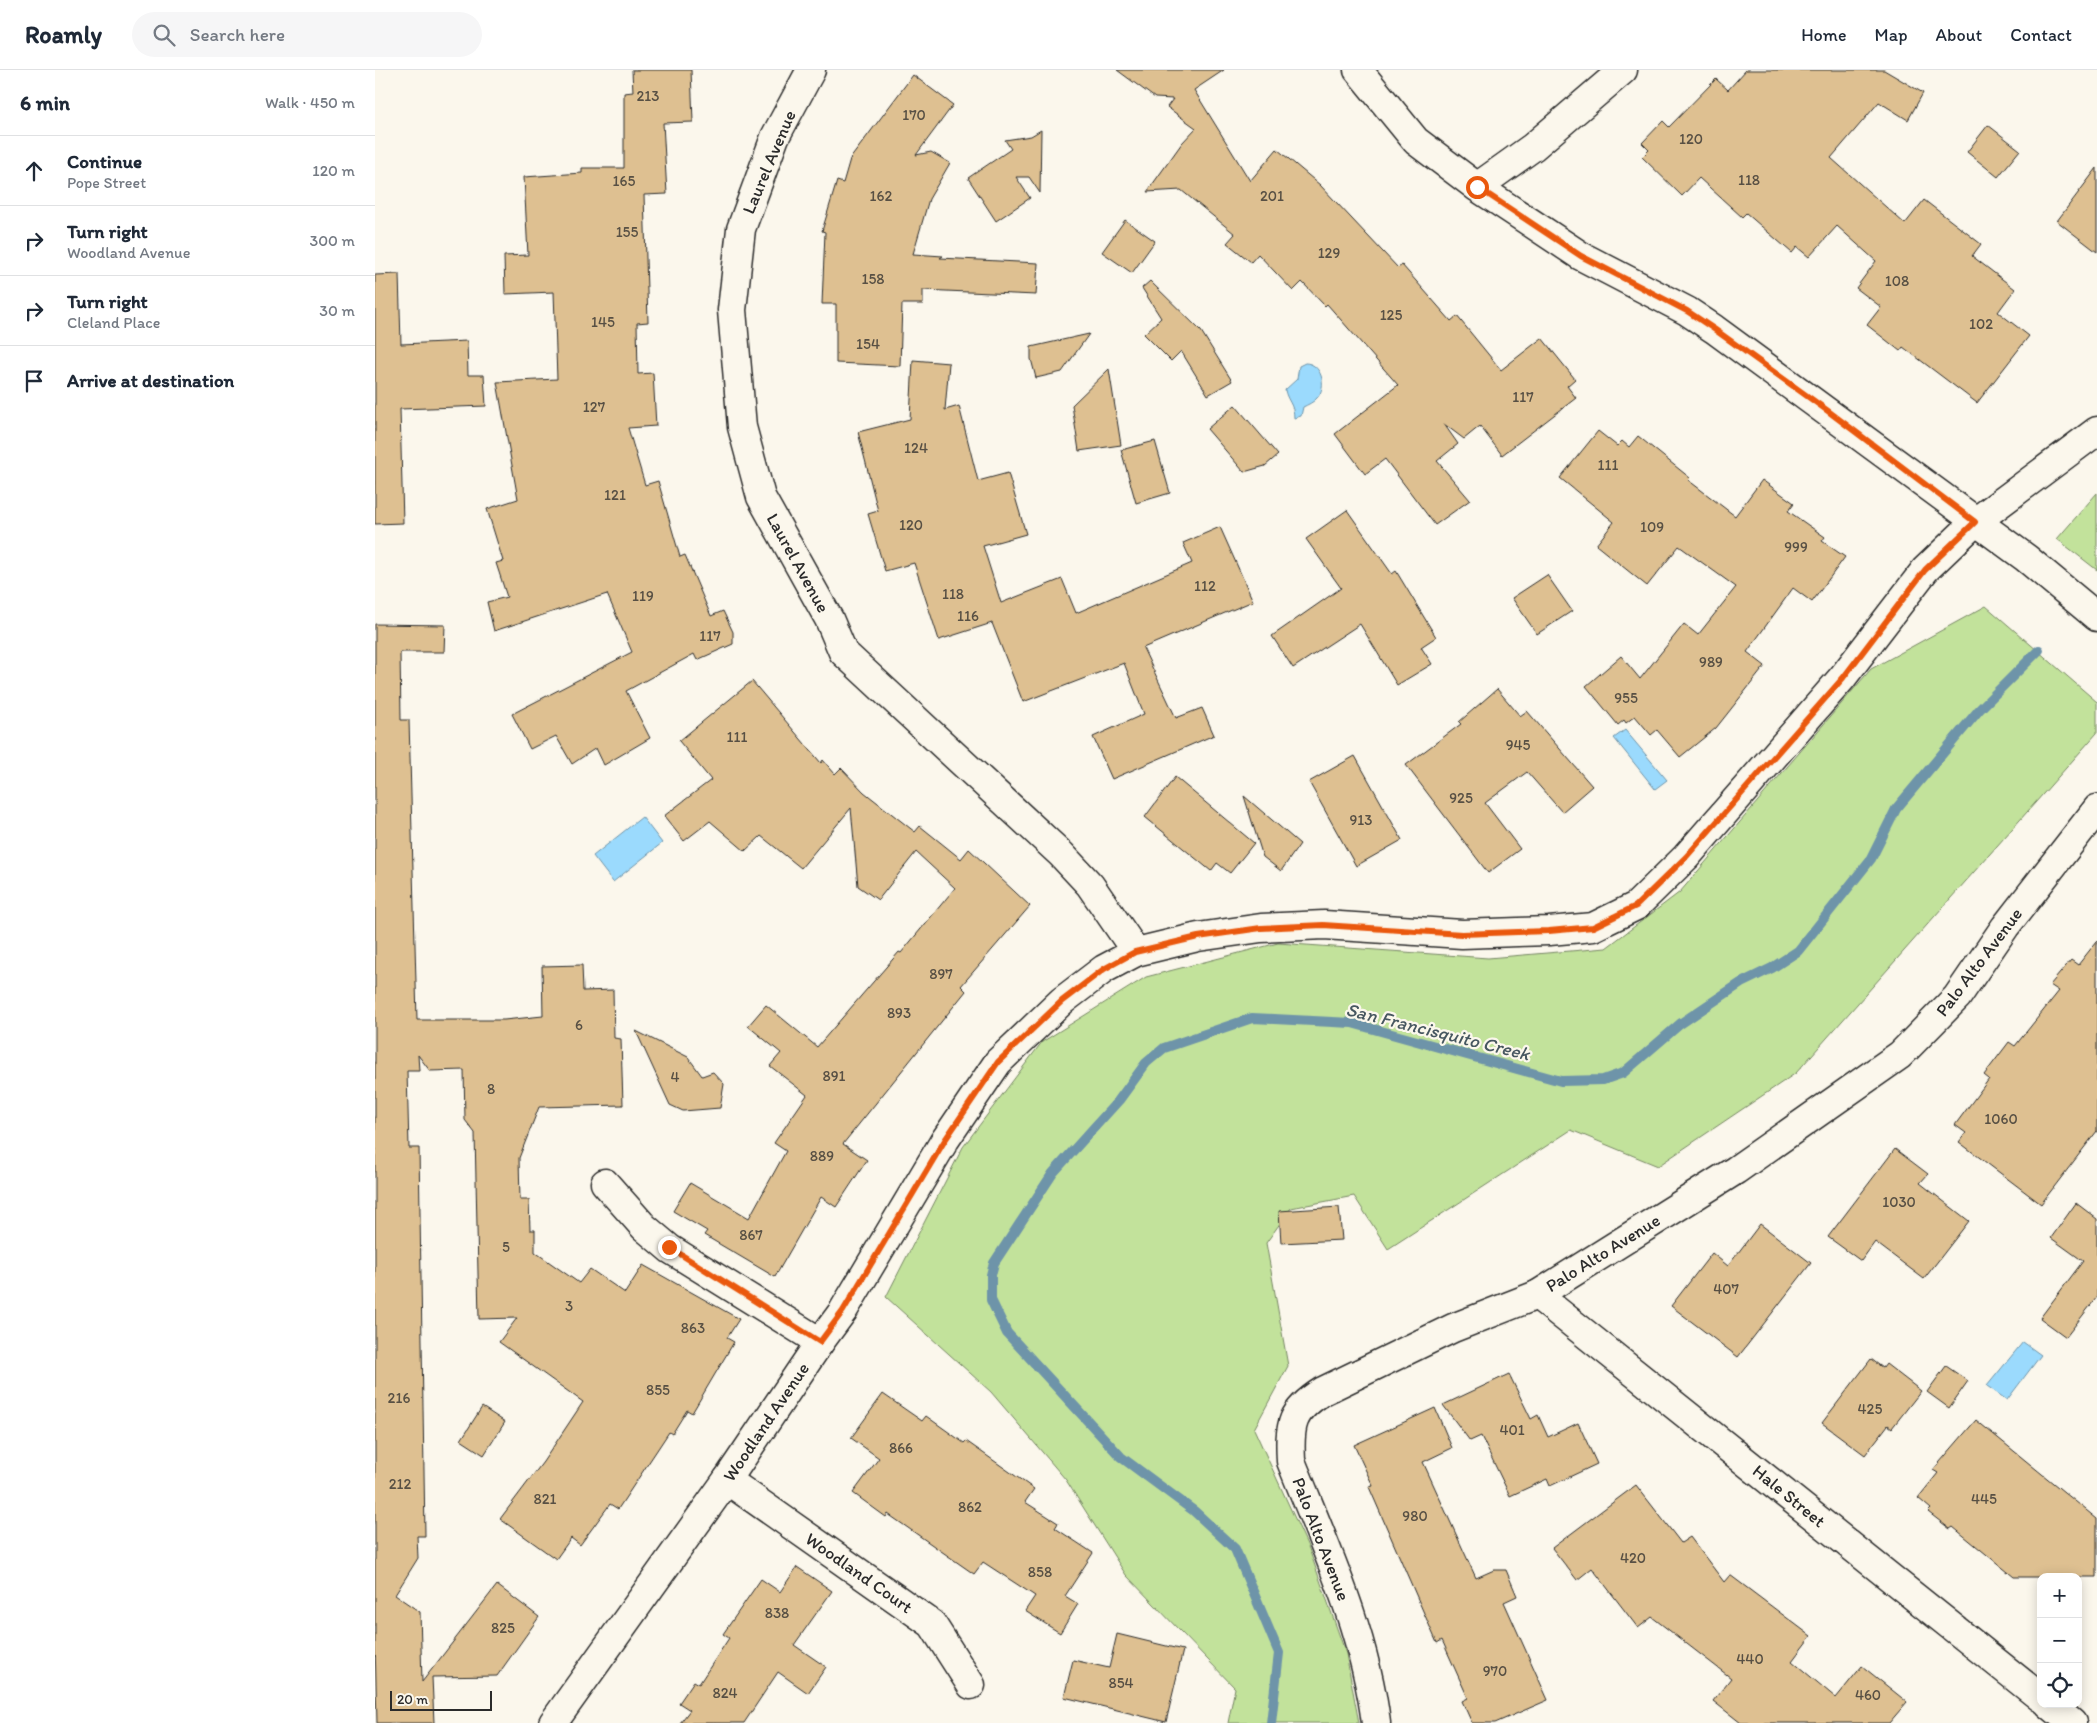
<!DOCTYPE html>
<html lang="en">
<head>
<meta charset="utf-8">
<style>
  :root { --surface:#fff; --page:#f6f6f7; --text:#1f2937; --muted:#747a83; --line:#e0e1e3 }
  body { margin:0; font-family:Itim,sans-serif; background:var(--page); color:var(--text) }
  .controls { position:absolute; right:15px; bottom:15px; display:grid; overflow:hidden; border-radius:10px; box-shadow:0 2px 12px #0003 }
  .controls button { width:45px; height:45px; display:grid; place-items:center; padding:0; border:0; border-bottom:1px solid var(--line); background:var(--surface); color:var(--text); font:25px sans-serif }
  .scale { position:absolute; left:15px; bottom:12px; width:102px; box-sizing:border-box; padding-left:5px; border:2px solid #2b2b2b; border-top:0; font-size:14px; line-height:18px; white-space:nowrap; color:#2b2b2b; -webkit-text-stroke:4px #fbf7ec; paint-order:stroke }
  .stop { position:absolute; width:15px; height:15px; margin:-11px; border:4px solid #ea580c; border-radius:50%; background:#fff }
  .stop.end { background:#ea580c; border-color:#fff; box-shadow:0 1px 5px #0008 }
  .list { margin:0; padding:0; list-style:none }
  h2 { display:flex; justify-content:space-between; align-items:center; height:65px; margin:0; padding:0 20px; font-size:21px }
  h2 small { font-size:16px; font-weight:400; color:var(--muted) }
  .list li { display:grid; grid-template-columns:32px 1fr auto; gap:15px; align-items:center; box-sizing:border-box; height:70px; padding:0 20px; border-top:1px solid var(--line) }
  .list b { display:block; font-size:19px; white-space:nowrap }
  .list p { margin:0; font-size:16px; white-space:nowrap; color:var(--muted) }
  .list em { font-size:16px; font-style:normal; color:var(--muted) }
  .icon { flex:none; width:28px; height:28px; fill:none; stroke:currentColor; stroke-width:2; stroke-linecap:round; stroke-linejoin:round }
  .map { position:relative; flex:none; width:1722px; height:1653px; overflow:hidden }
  header { display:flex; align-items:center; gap:30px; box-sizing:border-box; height:70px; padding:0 25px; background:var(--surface); border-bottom:1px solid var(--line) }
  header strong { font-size:24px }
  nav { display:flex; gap:28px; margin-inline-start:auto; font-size:18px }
  .search { width:350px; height:45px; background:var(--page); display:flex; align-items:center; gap:12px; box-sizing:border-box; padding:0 18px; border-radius:28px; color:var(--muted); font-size:19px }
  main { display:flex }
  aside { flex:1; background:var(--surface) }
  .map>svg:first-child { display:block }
  .green { fill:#c2e29b; stroke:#768663 }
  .water { fill:#9bdafd; stroke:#6e94a9 }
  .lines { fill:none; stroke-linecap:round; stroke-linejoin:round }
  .stream { stroke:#6e94a9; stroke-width:10 }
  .building { fill:#dec091; stroke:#2b2b2b }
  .minor-casing { stroke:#2b2b2b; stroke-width:31 }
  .minor { stroke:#fbf7ec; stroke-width:28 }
  .route { stroke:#ea580c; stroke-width:6 }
  .labels { text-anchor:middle; stroke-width:4.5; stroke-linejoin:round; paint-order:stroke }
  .number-label { font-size:15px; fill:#585044 }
  .street-label { font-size:18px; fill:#2b2b2b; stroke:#fbf7ec }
  .water-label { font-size:19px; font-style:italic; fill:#475760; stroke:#fbf7ec }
</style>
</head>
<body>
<header>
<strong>Roamly</strong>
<div class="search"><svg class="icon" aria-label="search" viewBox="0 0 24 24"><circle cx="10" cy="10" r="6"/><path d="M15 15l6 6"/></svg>Search here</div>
<nav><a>Home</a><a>Map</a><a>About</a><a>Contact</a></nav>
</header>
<main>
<aside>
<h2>6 min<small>Walk · 450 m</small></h2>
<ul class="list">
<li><svg class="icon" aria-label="ahead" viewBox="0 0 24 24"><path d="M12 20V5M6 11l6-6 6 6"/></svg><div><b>Continue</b><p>Pope Street</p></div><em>120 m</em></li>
<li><svg class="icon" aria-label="right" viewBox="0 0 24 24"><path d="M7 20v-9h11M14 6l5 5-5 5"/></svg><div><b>Turn right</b><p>Woodland Avenue</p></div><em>300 m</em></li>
<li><svg class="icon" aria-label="right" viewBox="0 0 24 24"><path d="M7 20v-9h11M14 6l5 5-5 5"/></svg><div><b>Turn right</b><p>Cleland Place</p></div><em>30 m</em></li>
<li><svg class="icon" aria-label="arrive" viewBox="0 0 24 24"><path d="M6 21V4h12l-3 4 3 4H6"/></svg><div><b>Arrive at destination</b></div></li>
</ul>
</aside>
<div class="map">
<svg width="1722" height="1653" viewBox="0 0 1722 1653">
  <rect width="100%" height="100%" fill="#fbf7ec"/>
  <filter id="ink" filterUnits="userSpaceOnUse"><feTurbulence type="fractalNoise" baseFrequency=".02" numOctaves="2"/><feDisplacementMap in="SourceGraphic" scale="10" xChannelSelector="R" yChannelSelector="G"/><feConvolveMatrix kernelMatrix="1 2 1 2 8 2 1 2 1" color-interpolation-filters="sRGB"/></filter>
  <g filter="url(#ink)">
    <g class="green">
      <polygon points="1722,423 1722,500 1682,469"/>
      <polygon points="1611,536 1722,632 1722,663 1421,1003 1283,1096 1196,1060 1013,1179 979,1126 916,1138 891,1173 913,1296 879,1359 934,1479 971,1584 984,1653 853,1653 860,1618 751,1505 691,1410 616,1322 511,1227 588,1077 667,972 771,907 903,873 1113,888 1231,878 1305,822 1496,599"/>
    </g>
    <g class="water">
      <path d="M 930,293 C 946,293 953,316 942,328 C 939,332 932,335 928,337 L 926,346 L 919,348 C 919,334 912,331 910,320 L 922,309 L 924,296 Z"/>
      <polygon points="1250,660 1292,710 1280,719 1239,668"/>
      <polygon points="267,747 287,773 238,812 218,786"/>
      <polygon points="1648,1272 1666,1285 1632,1330 1612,1316"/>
    </g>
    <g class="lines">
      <polyline class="stream" points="896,1653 904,1583 860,1479 819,1441 746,1387 632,1263 616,1230 616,1205 619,1193 678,1103 744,1030 771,993 789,978 877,948 977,953 1186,1011 1228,1010 1248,1003 1305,954 1366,913 1397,898 1423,881 1496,789 1521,739 1604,640 1664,580"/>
    </g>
    <g class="building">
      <polygon points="257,0 316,0 318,52 288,53 292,124 269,125 273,252 262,253 263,304 278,303 281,356 253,358 270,415 283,411 305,487 310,485 336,546 348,541 358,562 358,574 322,590 319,584 251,621 275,668 229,695 221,678 197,694 181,666 155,679 137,644 257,582 232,524 119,561 112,532 132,527 121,493 128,491 112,439 143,429 122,312 182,309 179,222 130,224 129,186 153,185 149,107 207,103 207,98 249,98 249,23 258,22"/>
      <polygon points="742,0 849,0 819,20 875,111 902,79 945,115 1023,198 1027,195 1076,251 1082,246 1126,300 1167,268 1200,309 1192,316 1201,328 1127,385 1105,356 1089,369 1069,354 1083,374 1062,391 1095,430 1060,455 1010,389 990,404 960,364 1023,315 952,234 950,236 927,212 918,221 883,184 876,192 852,173 860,164 806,120 772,122 807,73 821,58 792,37 798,29 780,28"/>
      <polygon points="1371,0 1509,0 1548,23 1533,50 1504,32 1456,88 1530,154 1549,130 1606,174 1597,186 1640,219 1623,242 1654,266 1602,333 1528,277 1525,281 1492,255 1506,237 1481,218 1501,191 1462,156 1434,187 1422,177 1417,183 1371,143 1367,147 1324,108 1307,126 1267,87 1274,80 1267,73 1288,51 1294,57 1341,9 1353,20"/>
      <polygon points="538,5 578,35 541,85 556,82 575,93 554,129 538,184 568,186 565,188 663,193 661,225 548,220 548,234 527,234 525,296 461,293 461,234 447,234 450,162 447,161 462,111 468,113 475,89"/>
      <polygon points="1613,55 1645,80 1623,107 1592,82"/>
      <polygon points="666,60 665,123 654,107 641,107 655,128 621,151 593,108 636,79 630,70 656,66"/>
      <polygon points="1722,98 1722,182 1682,151"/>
      <polygon points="750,150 780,171 757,203 727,182"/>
      <polygon points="24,204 26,274 92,271 93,305 109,305 111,336 25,339 28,453 0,454 0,205"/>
      <polygon points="775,211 826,261 857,311 833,325 806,281 796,291 769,264 786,248 767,218"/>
      <polygon points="714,264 687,302 661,308 656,289 656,277"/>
      <polygon points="538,290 574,293 570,340 584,336 603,411 633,403 651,464 608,476 626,533 687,509 701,543 817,493 808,473 845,457 878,531 768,578 801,648 827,638 839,665 737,709 718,667 769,644 749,593 648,632 617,553 564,570 539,493 510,501 493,444 503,441 483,362 535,349"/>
      <polygon points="734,299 746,375 704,381 697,335"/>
      <polygon points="860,335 903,385 890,396 869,402 832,359"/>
      <polygon points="1223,361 1242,376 1247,371 1254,377 1263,366 1315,408 1313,410 1360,446 1387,410 1419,433 1413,441 1450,467 1447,471 1470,487 1437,532 1418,518 1372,582 1390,596 1341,658 1305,687 1282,660 1276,665 1260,646 1251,653 1249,650 1243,655 1211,616 1246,586 1265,609 1309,554 1323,565 1361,517 1304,476 1272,516 1221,475 1239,452 1185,408"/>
      <polygon points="780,371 795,423 761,433 746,380"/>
      <polygon points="972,440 1017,504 1021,501 1061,567 1046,577 1057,594 1022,615 985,554 918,598 897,566 966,518 931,469"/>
      <polygon points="1172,505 1197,541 1162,564 1137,528"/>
      <polygon points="0,554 70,555 69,582 25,582 26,650 34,650 42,950 129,950 168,946 167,896 207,895 208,921 238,920 239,968 246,969 248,1035 164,1037 144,1088 145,1130 154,1130 155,1160 160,1160 160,1182 204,1213 215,1199 250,1223 268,1195 364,1249 352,1268 359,1272 317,1343 312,1340 297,1364 294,1362 243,1439 235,1434 205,1475 196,1468 181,1489 125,1449 168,1392 208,1332 124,1272 142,1248 104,1249 100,1063 90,1050 89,1000 55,1001 43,985 44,1001 32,1001 34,1078 44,1078 50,1466 42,1466 43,1488 20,1525 45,1542 47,1612 122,1515 164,1547 122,1606 57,1607 59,1653 2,1653 0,1572"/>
      <polygon points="377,611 446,693 448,690 460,704 466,698 489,722 540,762 545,756 586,789 594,779 655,836 586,916 591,921 468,1074 492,1090 461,1137 446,1127 400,1207 329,1165 332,1161 298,1141 315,1113 374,1148 411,1081 399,1073 432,1025 395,996 406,983 373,956 391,935 442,977 524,882 526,883 580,818 541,782 503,830 483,816 476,738 426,798 386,766 370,781 335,751 309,771 289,746 336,710 304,671"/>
      <polygon points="1122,619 1145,646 1152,641 1217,716 1187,742 1152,702 1110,733 1145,779 1113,803 1031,695 1086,654 1084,652"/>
      <polygon points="980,686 1027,770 981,796 934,712"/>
      <polygon points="800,707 879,773 855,803 842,793 836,801 770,747"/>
      <polygon points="869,726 925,774 906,801 888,787"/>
      <polygon points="1722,871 1722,1061 1666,1134 1584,1072 1591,1063 1580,1055 1614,1009 1609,1005 1634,972 1640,976 1684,921 1675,915 1696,890 1703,895"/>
      <polygon points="261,961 313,987 327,1006 338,1002 349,1014 345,1038 308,1041 295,1035"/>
      <polygon points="1520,1079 1553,1104 1545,1113 1594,1151 1549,1209 1500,1172 1486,1191 1453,1167"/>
      <polygon points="1701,1133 1722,1149 1722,1227 1691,1267 1665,1248 1708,1191 1676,1168"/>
      <polygon points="964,1137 967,1170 906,1173 904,1141"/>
      <polygon points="1385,1154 1436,1193 1363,1287 1296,1236 1337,1183 1353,1196"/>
      <polygon points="1496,1289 1508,1298 1511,1294 1546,1321 1517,1358 1513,1355 1490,1385 1447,1353"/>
      <polygon points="1571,1296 1593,1311 1574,1338 1552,1322"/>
      <polygon points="1134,1304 1156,1349 1163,1345 1173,1367 1203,1353 1222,1394 1175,1416 1172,1409 1135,1426 1106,1366 1095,1371 1068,1335"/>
      <polygon points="508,1324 547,1351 551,1346 589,1373 591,1371 659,1419 650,1432 683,1453 680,1458 718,1483 690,1526 703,1534 685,1563 650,1541 660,1526 608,1492 599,1504 513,1444 511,1447 478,1423 504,1388 476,1368"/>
      <polygon points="107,1337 130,1352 109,1385 86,1370"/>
      <polygon points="1060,1338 1077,1378 1048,1392 1101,1508 1119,1500 1131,1500 1142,1526 1129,1532 1173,1630 1120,1653 1097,1653 1087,1631 1093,1628 1067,1570 1062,1573 994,1417 998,1416 979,1375"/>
      <polygon points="1601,1350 1722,1449 1722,1507 1639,1507 1578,1457 1575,1459 1553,1442 1556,1439 1543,1428 1563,1403 1558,1400"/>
      <polygon points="1261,1415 1306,1473 1315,1467 1349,1512 1355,1505 1436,1566 1417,1591 1461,1628 1487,1596 1532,1632 1514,1653 1366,1653 1338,1631 1356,1608 1277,1547 1263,1558 1217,1498 1202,1510 1177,1478"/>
      <polygon points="422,1497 457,1521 419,1575 451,1597 433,1623 403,1602 369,1653 305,1653 315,1640 304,1633 319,1611 324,1614 354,1568 348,1564 386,1509 405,1522"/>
      <polygon points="742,1564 808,1580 791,1652 689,1627 698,1590 734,1598"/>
    </g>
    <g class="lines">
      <g class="minor-casing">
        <g id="minor">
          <polyline points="436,0 400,67 366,159 357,240 367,357 386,427 454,549 468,582 686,784 715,815 761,882"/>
          <polyline points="983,0 1041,71 1102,117 1206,186 1312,241 1339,259 1651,488 1722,547"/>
          <polyline points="1102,117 1158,77 1248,0"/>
          <polyline points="230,1113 269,1157 295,1179 445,1272"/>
          <polyline points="1162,1225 1666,1628"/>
          <polyline points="352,1410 557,1554 596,1615"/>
          <polyline points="1674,1634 1697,1653"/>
          <polyline points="178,1653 352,1410 445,1272 468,1241 570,1070 623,992 687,931 729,899 761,882 823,867 886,858 949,855 1087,864 1174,861 1218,857 1261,836 1311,787 1467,608 1550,500 1600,452 1722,361"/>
          <path d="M 1001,1653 C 990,1562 950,1476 916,1391 C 914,1354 916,1341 948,1321 L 1078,1258 L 1162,1225 L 1361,1100 L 1525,985 L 1582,927 L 1630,857 L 1722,739"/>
        </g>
      </g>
      <use href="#minor" class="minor"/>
    </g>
  </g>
  <g class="lines" filter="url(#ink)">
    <polyline class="route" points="294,1177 445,1272 468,1241 570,1070 623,992 687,931 729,899 760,882 823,867 886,858 948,855 1087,864 1174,861 1218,857 1261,836 1311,787 1468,608 1550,500 1600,452 1453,341 1339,259 1312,241 1206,186 1102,117"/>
  </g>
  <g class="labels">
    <g class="number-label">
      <text x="273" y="31">213</text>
      <text x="539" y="50">170</text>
      <text x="1316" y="74">120</text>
      <text x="1374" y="115">118</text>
      <text x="249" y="116">165</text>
      <text x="506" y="131">162</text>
      <text x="897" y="131">201</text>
      <text x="252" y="167">155</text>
      <text x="954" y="188">129</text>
      <text x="498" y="214">158</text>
      <text x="1522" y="216">108</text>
      <text x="1016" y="250">125</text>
      <text x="228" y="257">145</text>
      <text x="1606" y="259">102</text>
      <text x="493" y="279">154</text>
      <text x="1148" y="332">117</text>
      <text x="219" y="342">127</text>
      <text x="541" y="383">124</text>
      <text x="1233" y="400">111</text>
      <text x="240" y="430">121</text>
      <text x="536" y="460">120</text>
      <text x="1277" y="462">109</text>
      <text x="1421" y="482">999</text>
      <text x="830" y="521">112</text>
      <text x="578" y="529">118</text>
      <text x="268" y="531">119</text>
      <text x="593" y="551">116</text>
      <text x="335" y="571">117</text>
      <text x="1336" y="597">989</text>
      <text x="1251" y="633">955</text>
      <text x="362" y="672">111</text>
      <text x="1143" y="680">945</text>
      <text x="1086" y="733">925</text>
      <text x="986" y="755">913</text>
      <text x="566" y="909">897</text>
      <text x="524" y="948">893</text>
      <text x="204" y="960">6</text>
      <text x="459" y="1011">891</text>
      <text x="300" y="1012">4</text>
      <text x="116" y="1024">8</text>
      <text x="1626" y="1054">1060</text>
      <text x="447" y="1091">889</text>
      <text x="1524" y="1137">1030</text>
      <text x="376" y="1170">867</text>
      <text x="131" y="1182">5</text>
      <text x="1351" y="1224">407</text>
      <text x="194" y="1241">3</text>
      <text x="318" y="1263">863</text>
      <text x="283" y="1325">855</text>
      <text x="24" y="1333">216</text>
      <text x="1495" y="1344">425</text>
      <text x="1137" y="1365">401</text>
      <text x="526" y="1383">866</text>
      <text x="25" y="1419">212</text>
      <text x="170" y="1434">821</text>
      <text x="1609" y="1434">445</text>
      <text x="595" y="1442">862</text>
      <text x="1040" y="1451">980</text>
      <text x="1258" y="1493">420</text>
      <text x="665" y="1507">858</text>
      <text x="402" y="1548">838</text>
      <text x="128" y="1563">825</text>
      <text x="1375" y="1594">440</text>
      <text x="1120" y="1606">970</text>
      <text x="746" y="1618">854</text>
      <text x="350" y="1628">824</text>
      <text x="1493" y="1630">460</text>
    </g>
    <g class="street-label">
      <text transform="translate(394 92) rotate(-67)" y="6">Laurel Avenue</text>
      <text transform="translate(423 493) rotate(61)" y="6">Laurel Avenue</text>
      <text transform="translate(1604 892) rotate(-53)" y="6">Palo Alto Avenue</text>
      <text transform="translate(1228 1183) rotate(-32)" y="6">Palo Alto Avenue</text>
      <text transform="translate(391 1352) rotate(-56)" y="6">Woodland Avenue</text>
      <text transform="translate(1414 1426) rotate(39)" y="6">Hale Street</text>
      <text transform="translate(946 1469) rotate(69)" y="6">Palo Alto Avenue</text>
      <text transform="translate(484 1503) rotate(35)" y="6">Woodland Court</text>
    </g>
    <g class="water-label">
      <text transform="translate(1063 961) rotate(14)" y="7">San Francisquito Creek</text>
    </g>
  </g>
</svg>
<div class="controls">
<button>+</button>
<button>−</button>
<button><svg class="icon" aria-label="locate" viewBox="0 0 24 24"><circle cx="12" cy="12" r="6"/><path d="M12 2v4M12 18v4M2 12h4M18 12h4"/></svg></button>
</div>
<div class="scale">20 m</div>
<div class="stop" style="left:1102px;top:117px"></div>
<div class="stop end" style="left:294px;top:1177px"></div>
</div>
</main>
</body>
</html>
